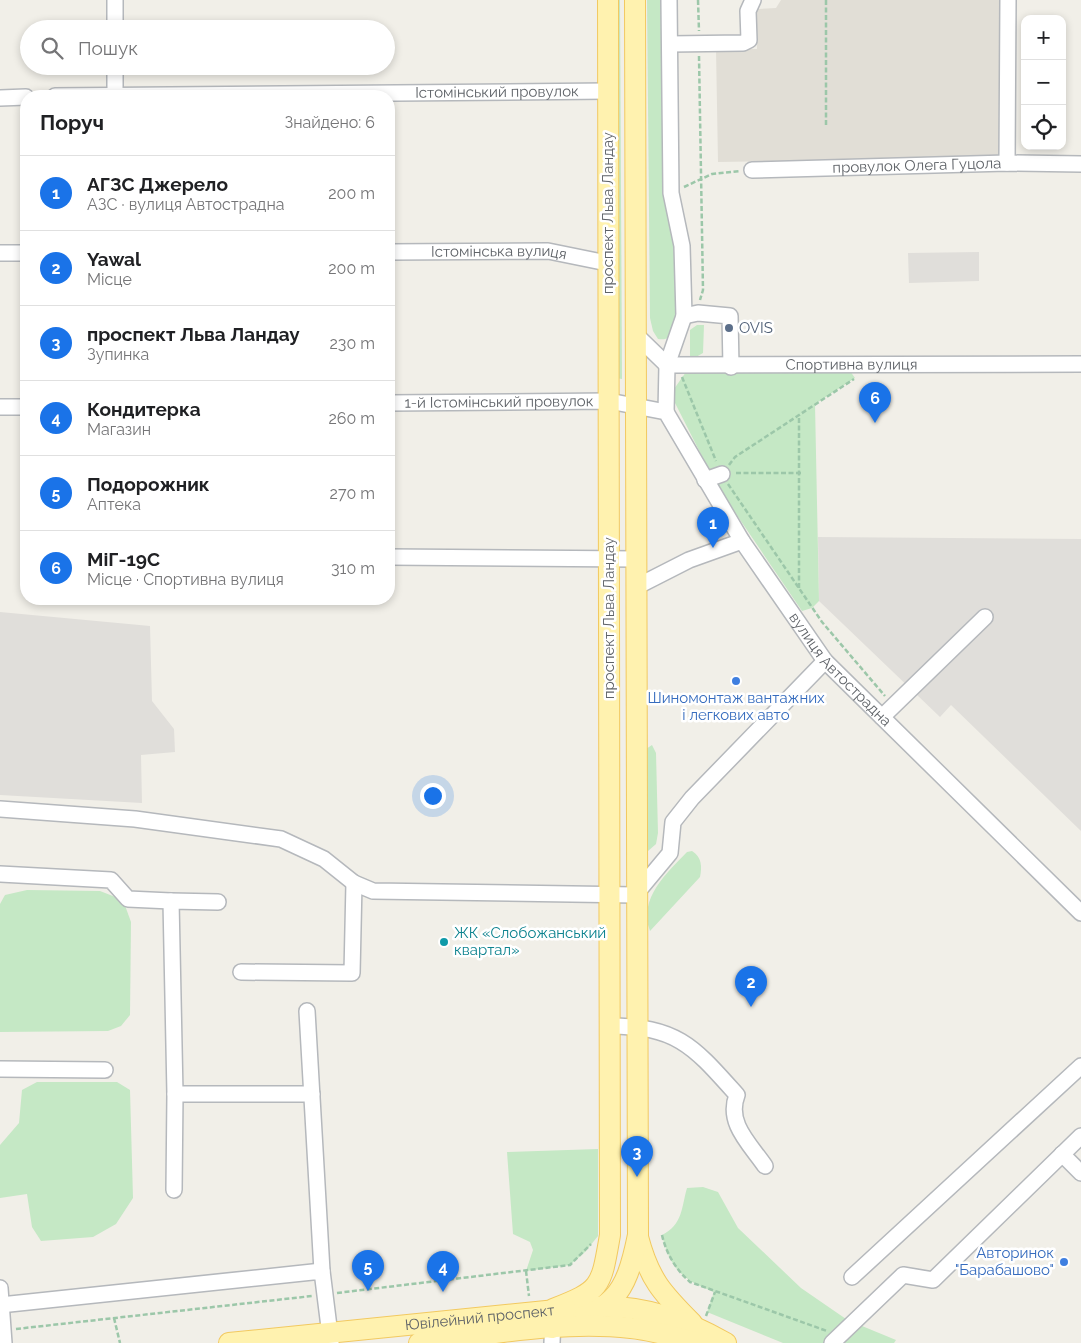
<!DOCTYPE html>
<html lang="uk">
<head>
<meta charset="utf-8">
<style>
  :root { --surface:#fff; --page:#f6f6f6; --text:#202124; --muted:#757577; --line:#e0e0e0; --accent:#1a73e8 }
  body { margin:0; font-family:Raleway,sans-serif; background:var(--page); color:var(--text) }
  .controls { position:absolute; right:15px; top:15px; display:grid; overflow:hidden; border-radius:10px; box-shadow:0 2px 8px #0003 }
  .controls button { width:45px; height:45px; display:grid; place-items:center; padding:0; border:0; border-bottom:1px solid var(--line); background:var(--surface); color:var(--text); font:25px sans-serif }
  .you { position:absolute; left:432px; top:795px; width:18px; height:18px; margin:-12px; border:4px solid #fff; border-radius:50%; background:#1a73e8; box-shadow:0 0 0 8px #1a73e833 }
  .badge { display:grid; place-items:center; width:32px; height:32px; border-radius:50%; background:var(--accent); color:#fff; font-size:16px; font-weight:700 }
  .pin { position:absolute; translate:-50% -41px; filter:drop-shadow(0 1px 2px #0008) }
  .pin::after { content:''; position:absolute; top:26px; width:18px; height:15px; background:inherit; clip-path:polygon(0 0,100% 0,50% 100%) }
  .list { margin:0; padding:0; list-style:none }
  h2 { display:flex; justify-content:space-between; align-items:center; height:65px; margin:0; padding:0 20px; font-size:21px }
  h2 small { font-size:16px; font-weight:400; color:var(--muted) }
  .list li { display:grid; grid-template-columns:32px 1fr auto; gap:15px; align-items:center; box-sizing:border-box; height:75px; padding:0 20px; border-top:1px solid var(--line) }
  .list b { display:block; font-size:19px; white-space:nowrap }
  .list p { margin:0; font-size:16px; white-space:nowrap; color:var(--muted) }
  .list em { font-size:16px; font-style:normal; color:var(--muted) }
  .icon { flex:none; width:28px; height:28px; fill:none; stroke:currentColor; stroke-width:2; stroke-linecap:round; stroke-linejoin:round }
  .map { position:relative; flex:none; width:1081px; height:1343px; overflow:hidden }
  .search { position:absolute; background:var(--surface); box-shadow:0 2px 8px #0003; left:20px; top:20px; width:375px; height:55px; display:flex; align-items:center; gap:12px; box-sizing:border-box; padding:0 18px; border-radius:28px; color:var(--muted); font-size:19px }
  .panel { position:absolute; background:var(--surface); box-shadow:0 2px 8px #0003; left:20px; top:90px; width:375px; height:515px; border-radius:20px }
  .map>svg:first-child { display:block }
  .industrial { fill:#e0deda }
  .education { fill:#e1ded6 }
  .green { fill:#c5e8c5 }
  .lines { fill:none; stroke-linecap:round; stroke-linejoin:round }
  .minor-casing { stroke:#b5b8bc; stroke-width:18 }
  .major-casing { stroke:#f2c960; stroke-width:22 }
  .path { stroke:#9cc7a9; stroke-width:2.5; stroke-dasharray:5 2.5; stroke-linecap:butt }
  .minor { stroke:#fff; stroke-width:15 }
  .major { stroke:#fff2af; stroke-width:20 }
  .service-dot { fill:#5c6f8a; stroke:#fff; stroke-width:2 }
  .shop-dot { fill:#3f7fe0; stroke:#fff; stroke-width:2 }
  .culture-dot { fill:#0f9aa8; stroke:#fff; stroke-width:2 }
  .labels { text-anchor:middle; stroke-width:5; stroke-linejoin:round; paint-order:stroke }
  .street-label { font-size:15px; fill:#5f6368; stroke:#fff }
  .service-label { font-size:15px; fill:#4e5e75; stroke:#fff; text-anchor:start }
  .shop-label { font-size:15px; fill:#366cbe; stroke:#fff }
  .culture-label { font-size:15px; fill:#0d838f; stroke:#fff; text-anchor:start }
</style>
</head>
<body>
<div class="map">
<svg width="1081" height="1343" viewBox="0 0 1081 1343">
  <rect width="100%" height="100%" fill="#f1efe8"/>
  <g class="industrial">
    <polygon points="979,252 979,281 909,283 908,253"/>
    <polygon points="818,537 1081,539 1081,831 951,705 940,717 819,601"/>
    <polygon points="0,612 150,626 152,701 174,729 175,752 141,755 142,803 0,795"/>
  </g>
  <polygon class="education" points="781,0 1001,0 1000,158 718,162 716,49 757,49 757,9 776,8"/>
  <g class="green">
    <polygon points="613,0 620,0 622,379 616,378"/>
    <path d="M 647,0 L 664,0 L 676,262 L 675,332 C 669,338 667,340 658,339 L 653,331 L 650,318 Z"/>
    <polygon points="697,325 704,325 703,353 696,357 690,357 690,330"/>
    <polygon points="850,371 855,378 815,404 819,601 812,608 802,611 717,486 675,403 674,389 686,372"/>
    <polygon points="652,745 656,753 658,833 656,844 648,851 646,749"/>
    <path d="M 692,851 C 702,857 702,867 700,877 L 650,931 C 638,898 667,873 687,852 Z"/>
    <polygon points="27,890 100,891 123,900 131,922 130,1015 121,1026 108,1031 0,1032 0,904 5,895"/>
    <polygon points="37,1082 117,1082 130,1090 133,1198 116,1224 93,1237 41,1241 32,1227 27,1194 0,1198 0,1145 19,1123 22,1090"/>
    <polygon points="598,1149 598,1236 585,1252 570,1265 526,1271 533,1250 530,1242 513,1234 507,1152"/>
    <path d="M 703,1187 L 718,1192 L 738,1228 L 801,1288 L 846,1319 L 832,1343 L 783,1343 L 707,1312 L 714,1292 C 683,1280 670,1269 662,1235 C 683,1224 681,1209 687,1188 Z"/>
    <polygon points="862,1326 896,1340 894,1343 843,1343"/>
  </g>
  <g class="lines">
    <g class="minor-casing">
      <g id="minor">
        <polyline points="115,0 115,29"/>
        <polyline points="670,44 743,43 749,40 748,11 753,0"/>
        <polyline points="115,66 115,96"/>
        <path id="s1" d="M 55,96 L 608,91"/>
        <polyline points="0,98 26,97"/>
        <polyline points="1007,163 1008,0"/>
        <path id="s2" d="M 752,170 L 1007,163 L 1081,164"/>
        <path id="s3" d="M 389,252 L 548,251 L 607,263"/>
        <polyline points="0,253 26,253"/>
        <polyline points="684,316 698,313 730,316 731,367"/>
        <path id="s4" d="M 635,334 L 667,365 L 1081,364"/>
        <path id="s5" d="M 389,403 L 609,401 L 666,412 L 742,541 L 825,661 L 1081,913"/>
        <polyline points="0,407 26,407"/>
        <polyline points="666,412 667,365 684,316 682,246 671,193 669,0"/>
        <polyline points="705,480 722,474"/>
        <polyline points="389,557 636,559"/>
        <polyline points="636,587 689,560 742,541"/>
        <polyline points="882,717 985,617"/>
        <polyline points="0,809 135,819 281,839 324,859 354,883 373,891 635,895 670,853 673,822 692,798 825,661"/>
        <polyline points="0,874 111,880 128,899 171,901"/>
        <polyline points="241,972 352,973 354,883"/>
        <polyline points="307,1011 322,1271"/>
        <path d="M 609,1026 C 678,1026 694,1047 737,1095 C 726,1123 750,1144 765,1166"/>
        <polyline points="0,1069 105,1070"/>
        <polyline points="175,1094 171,901 218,902"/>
        <polyline points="1062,1154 1081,1173"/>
        <polyline points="174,1190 175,1094 312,1094"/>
        <polyline points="852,1277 1081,1066"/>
        <polyline points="0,1288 4,1343"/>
        <polyline points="0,1305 322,1271 331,1343"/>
        <polyline points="552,1343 553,1317"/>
        <polyline points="832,1343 903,1275 933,1280 1081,1136"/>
      </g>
    </g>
    <g class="major-casing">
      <g id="major">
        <path d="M 638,1237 C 649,1279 662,1293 692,1323"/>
        <path d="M 597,1307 C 644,1305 685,1320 726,1343"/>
        <path d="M 553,1309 C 602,1290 601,1287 610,1235 L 608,0"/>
        <path d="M 552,1328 C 613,1308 625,1299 638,1235 L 635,0"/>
        <path id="s6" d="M 229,1343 L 566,1309"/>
        <path d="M 419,1343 C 488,1335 561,1320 631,1328 C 654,1330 676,1338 698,1343"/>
      </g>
    </g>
    <g class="path">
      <polyline points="698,0 699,31"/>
      <polyline points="826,0 826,126"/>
      <polyline points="699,56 703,290 700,300"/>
      <polyline points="684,187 712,174 740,171"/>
      <polyline points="682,377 716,461"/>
      <polyline points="729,465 735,457 854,379"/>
      <polyline points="736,473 801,473"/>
      <polyline points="728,484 822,622 885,696"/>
      <polyline points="799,588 799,415"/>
      <path d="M 662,1235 C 666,1253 676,1270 690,1282 L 827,1331"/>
      <polyline points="526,1271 529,1296"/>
      <polyline points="337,1293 570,1265 591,1244"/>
      <polyline points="706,1316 715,1292"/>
      <polyline points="114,1318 120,1343"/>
      <polyline points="16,1329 312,1296"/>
    </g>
    <use href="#minor" class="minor"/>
    <use href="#major" class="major"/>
  </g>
  <circle class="service-dot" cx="729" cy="328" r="5"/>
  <g class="shop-dot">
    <circle cx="736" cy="681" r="5"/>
    <circle cx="1064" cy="1262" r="5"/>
  </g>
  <circle class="culture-dot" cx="444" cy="942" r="5"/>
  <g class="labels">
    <g class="street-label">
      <text dy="5" stroke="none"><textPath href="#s1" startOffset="442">Істомінський провулок</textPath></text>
      <text dy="5" stroke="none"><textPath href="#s2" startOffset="165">провулок Олега Гуцола</textPath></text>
      <text transform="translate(608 213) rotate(-90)" y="5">проспект Льва Ландау</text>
      <text dy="5" stroke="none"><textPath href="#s3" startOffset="110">Істомінська вулиця</textPath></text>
      <text dy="5" stroke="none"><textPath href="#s4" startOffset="229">Спортивна вулиця</textPath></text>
      <text dy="5" stroke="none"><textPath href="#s5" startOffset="110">1-й Істомінський провулок</textPath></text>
      <text transform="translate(609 618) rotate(-90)" y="5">проспект Льва Ландау</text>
      <text dy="5" stroke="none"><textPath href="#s5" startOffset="590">вулиця Автострадна</textPath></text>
      <text dy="5" stroke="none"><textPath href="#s6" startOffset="252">Ювілейний проспект</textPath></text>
    </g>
    <g class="service-label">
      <text x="739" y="333">OVIS</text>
    </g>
    <g class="shop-label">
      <text x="736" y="703">Шиномонтаж вантажних<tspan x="736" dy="17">і легкових авто</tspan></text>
      <text x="1054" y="1258" text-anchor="end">Авторинок<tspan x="1054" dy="17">"Барабашово"</tspan></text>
    </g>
    <g class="culture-label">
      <text x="454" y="938">ЖК «Слобожанський<tspan x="454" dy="17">квартал»</tspan></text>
    </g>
  </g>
</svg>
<div class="controls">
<button>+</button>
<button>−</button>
<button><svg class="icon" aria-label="locate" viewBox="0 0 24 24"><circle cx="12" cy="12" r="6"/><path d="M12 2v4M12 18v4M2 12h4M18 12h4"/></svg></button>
</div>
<div class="you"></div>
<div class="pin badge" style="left:713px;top:548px">1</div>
<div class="pin badge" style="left:751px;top:1007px">2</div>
<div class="pin badge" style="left:637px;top:1177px">3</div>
<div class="pin badge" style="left:443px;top:1292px">4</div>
<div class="pin badge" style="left:368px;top:1291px">5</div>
<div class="pin badge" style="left:875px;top:423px">6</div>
<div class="search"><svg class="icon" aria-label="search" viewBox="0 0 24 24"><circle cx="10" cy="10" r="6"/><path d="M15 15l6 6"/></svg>Пошук</div>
<section class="panel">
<h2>Поруч<small>Знайдено: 6</small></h2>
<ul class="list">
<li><span class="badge">1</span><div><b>АГЗС Джерело</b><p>АЗС · вулиця Автострадна</p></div><em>200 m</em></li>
<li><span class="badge">2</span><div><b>Yawal</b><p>Місце</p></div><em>200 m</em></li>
<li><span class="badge">3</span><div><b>проспект Льва Ландау</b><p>Зупинка</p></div><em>230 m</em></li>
<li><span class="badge">4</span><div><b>Кондитерка</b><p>Магазин</p></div><em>260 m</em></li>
<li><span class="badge">5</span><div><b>Подорожник</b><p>Аптека</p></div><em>270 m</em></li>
<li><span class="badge">6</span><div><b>МіГ-19С</b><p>Місце · Спортивна вулиця</p></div><em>310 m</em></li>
</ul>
</section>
</div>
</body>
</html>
